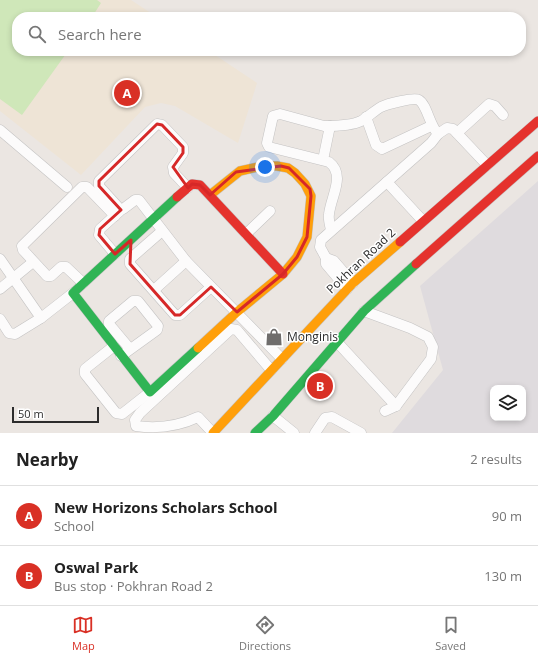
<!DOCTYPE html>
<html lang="en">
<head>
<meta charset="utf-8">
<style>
  :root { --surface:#fff; --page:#f6f6f6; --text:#222; --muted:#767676; --line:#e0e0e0; --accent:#d93025 }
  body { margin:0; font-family:"Open Sans",sans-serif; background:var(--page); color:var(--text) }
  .controls { position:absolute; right:12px; bottom:12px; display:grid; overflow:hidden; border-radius:8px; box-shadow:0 2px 6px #0003 }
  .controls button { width:36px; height:36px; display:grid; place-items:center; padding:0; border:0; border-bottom:1px solid var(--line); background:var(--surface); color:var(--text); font:20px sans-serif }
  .scale { position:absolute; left:12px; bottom:10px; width:87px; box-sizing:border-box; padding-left:4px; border:2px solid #2c2c2c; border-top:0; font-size:11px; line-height:14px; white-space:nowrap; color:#2c2c2c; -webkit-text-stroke:3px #fff; paint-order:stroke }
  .you { position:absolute; left:265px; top:167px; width:14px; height:14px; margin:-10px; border:3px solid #fff; border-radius:50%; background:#1a73e8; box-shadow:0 0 0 6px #1a73e833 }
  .badge { display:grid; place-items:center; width:26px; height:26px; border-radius:50%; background:var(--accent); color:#fff; font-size:13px; font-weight:700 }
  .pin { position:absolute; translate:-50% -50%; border:2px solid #fff; box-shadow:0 1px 4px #0006 }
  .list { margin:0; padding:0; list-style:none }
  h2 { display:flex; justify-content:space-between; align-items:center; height:52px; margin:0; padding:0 16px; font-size:17px }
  h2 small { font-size:13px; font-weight:400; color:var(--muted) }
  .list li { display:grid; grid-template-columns:26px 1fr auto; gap:12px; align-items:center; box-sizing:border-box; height:60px; padding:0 16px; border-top:1px solid var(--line) }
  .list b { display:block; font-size:15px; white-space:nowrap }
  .list p { margin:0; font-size:13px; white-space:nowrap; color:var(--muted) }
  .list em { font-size:13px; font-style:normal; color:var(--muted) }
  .icon { flex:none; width:22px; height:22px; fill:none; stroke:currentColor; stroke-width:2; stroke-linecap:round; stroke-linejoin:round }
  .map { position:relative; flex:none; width:538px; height:433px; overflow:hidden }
  .search { position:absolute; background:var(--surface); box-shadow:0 2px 6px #0003; left:12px; right:12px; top:12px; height:44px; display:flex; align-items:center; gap:10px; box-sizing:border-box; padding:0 14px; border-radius:16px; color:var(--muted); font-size:15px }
  .sheet { height:172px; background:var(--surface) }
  nav { display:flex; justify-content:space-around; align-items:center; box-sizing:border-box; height:56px; border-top:1px solid var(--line); background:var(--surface); font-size:11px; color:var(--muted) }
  nav a { display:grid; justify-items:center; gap:2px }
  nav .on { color:var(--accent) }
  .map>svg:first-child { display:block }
  .industrial { fill:#dfdbde; fill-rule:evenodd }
  .education { fill:#eee4d6 }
  .green { fill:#cfe7b9 }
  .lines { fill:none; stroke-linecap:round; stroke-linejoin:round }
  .street-casing { stroke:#c4c3c3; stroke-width:11 }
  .fast-casing { stroke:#c4c3c3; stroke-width:10 }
  .slow-casing { stroke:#c4c3c3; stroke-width:10 }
  .jam-casing { stroke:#c4c3c3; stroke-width:10 }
  .street { stroke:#fcfbfb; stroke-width:10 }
  .fast { stroke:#30b455; stroke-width:9 }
  .slow { stroke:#ff9f0a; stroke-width:9 }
  .jam { stroke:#e5322d; stroke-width:9 }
  .marked { fill:none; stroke:#d62828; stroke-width:3; stroke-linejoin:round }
  .labels { text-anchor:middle; stroke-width:3; stroke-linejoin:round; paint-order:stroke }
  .street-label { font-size:12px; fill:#2c2c2c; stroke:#fff }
  .poi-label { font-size:12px; fill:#2c2c2c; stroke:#fff; text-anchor:start }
</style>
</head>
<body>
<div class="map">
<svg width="538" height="433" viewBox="0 0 538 433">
  <rect width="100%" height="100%" fill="#ebe6e2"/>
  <path class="industrial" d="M 538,181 L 538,433 L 392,433 L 443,370 L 420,286 ZM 493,388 L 523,388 L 523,418 L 493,418 Z"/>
  <polygon class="education" points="0,0 131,0 157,17 17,17 17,51 209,51 257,83 238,143 175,106 161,103 145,107 81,175 0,111"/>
  <polygon class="green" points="0,0 97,0 101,3 92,17 17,17 17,51 68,51 22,115 0,99"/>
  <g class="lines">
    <g class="street-casing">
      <g id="street">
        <polyline points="366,117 376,145 382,149 431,126"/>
        <polyline points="0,130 67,187"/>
        <polyline points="457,133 489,104 495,106 503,115"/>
        <polyline points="323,160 330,126"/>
        <polyline points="387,182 423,221"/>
        <polyline points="188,188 174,173 173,167 183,153 183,147 162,125 157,124 99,181 99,186 119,208 123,209 135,200 139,200 186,261 282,359"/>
        <path d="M 331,230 C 330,225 328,219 329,214 C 331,196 346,175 329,162 L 269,147 L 267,143 L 273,116 L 280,114 L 324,126 C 335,126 351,126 361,121 C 368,117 374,111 381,107 C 387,104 414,97 419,100 C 427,105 429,124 438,134"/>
        <polyline points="162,231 130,259 130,264 175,315 180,315 211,287"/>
        <polyline points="246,234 270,211"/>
        <polyline points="115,254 99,235 100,229 120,211"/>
        <polyline points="326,258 334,261 353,283"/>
        <polyline points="0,259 41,318"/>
        <polyline points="83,283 66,267 61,267 51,276 47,276 23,250 22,246 82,187 87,187 115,216"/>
        <polyline points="0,289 33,262"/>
        <polyline points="347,289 326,264 326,258 320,247 321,240 431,143 438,134 447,128 453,129 487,165"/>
        <polyline points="154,290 186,261"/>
        <polyline points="364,311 410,328 428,337 433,347 431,359 396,406 385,411"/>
        <polyline points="0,319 9,333 15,334 41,318 73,293"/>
        <polyline points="337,342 396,406"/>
        <polyline points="114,346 85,369 85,374 116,413 122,414 150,392"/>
        <polyline points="121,356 157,330 158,326 138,301 133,301 109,321 109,324 130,349"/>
        <polyline points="273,416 294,433"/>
        <path d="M 213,433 L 198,417 C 177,427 158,429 136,426 L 135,420 L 140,413 L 231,329 L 237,330 L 271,370"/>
        <polyline points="315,433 325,418 332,417 361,433"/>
      </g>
    </g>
    <g class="fast-casing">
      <g id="fast">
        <polyline points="177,197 73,293 150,392 198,348"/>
        <polyline points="255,433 273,416 364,311 416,264"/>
      </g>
    </g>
    <g class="slow-casing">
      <g id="slow">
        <polyline points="198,348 237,312 283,274 297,257 307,237 311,196 305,184 295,173 288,168 277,166 262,166 240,171 210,195"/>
        <polyline points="213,433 353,283 400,242"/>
      </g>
    </g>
    <g class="jam-casing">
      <g id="jam">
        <polyline points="177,197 192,184 200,185 283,274"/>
        <polyline points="400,242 538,121"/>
        <polyline points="416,264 538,156"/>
      </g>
    </g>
    <use href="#street" class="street"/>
    <use href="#fast" class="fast"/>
    <use href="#slow" class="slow"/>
    <use href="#jam" class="jam"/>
  </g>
  <path class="marked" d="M 157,124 L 162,125 L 183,147 L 183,153 L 173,167 L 188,188 L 192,184 L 200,185 L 210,195 L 236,172 L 281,166 L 289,168 L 310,189 L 311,196 L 307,237 L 297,257 L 283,274 L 237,312 L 211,287 L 180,315 L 175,315 L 130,264 L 131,240 L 115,254 L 99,235 L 100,229 L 121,210 L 99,186 L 99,181 Z"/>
  <defs>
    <g id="shop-bare" transform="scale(1.38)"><path d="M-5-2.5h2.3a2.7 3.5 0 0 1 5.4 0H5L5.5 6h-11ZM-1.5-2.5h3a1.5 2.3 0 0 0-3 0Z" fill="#6f6d6c" stroke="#fff" stroke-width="2.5" paint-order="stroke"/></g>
  </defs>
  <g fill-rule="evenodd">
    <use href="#shop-bare" x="274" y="337"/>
  </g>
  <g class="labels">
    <g class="street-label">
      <text transform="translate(361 261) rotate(-43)" y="4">Pokhran Road 2</text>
    </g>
    <g class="poi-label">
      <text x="287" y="341">Monginis</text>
    </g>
  </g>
</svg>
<div class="controls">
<button><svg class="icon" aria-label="layers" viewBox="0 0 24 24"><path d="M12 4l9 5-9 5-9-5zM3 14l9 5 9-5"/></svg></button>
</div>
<div class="scale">50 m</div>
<div class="you"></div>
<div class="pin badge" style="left:127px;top:93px">A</div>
<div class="pin badge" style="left:320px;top:386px">B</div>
<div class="search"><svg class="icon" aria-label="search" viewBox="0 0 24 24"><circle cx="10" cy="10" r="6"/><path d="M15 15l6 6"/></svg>Search here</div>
</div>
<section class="sheet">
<h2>Nearby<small>2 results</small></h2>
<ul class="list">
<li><span class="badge">A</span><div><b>New Horizons Scholars School</b><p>School</p></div><em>90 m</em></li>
<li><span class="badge">B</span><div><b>Oswal Park</b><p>Bus stop · Pokhran Road 2</p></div><em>130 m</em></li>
</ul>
</section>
<nav>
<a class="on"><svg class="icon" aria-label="map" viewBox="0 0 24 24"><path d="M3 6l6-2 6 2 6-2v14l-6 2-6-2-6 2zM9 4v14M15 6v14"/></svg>Map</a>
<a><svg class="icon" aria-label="directions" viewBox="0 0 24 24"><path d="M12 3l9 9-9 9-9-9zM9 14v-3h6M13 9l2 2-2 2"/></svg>Directions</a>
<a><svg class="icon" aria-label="saved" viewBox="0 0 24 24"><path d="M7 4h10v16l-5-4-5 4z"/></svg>Saved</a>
</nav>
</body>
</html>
